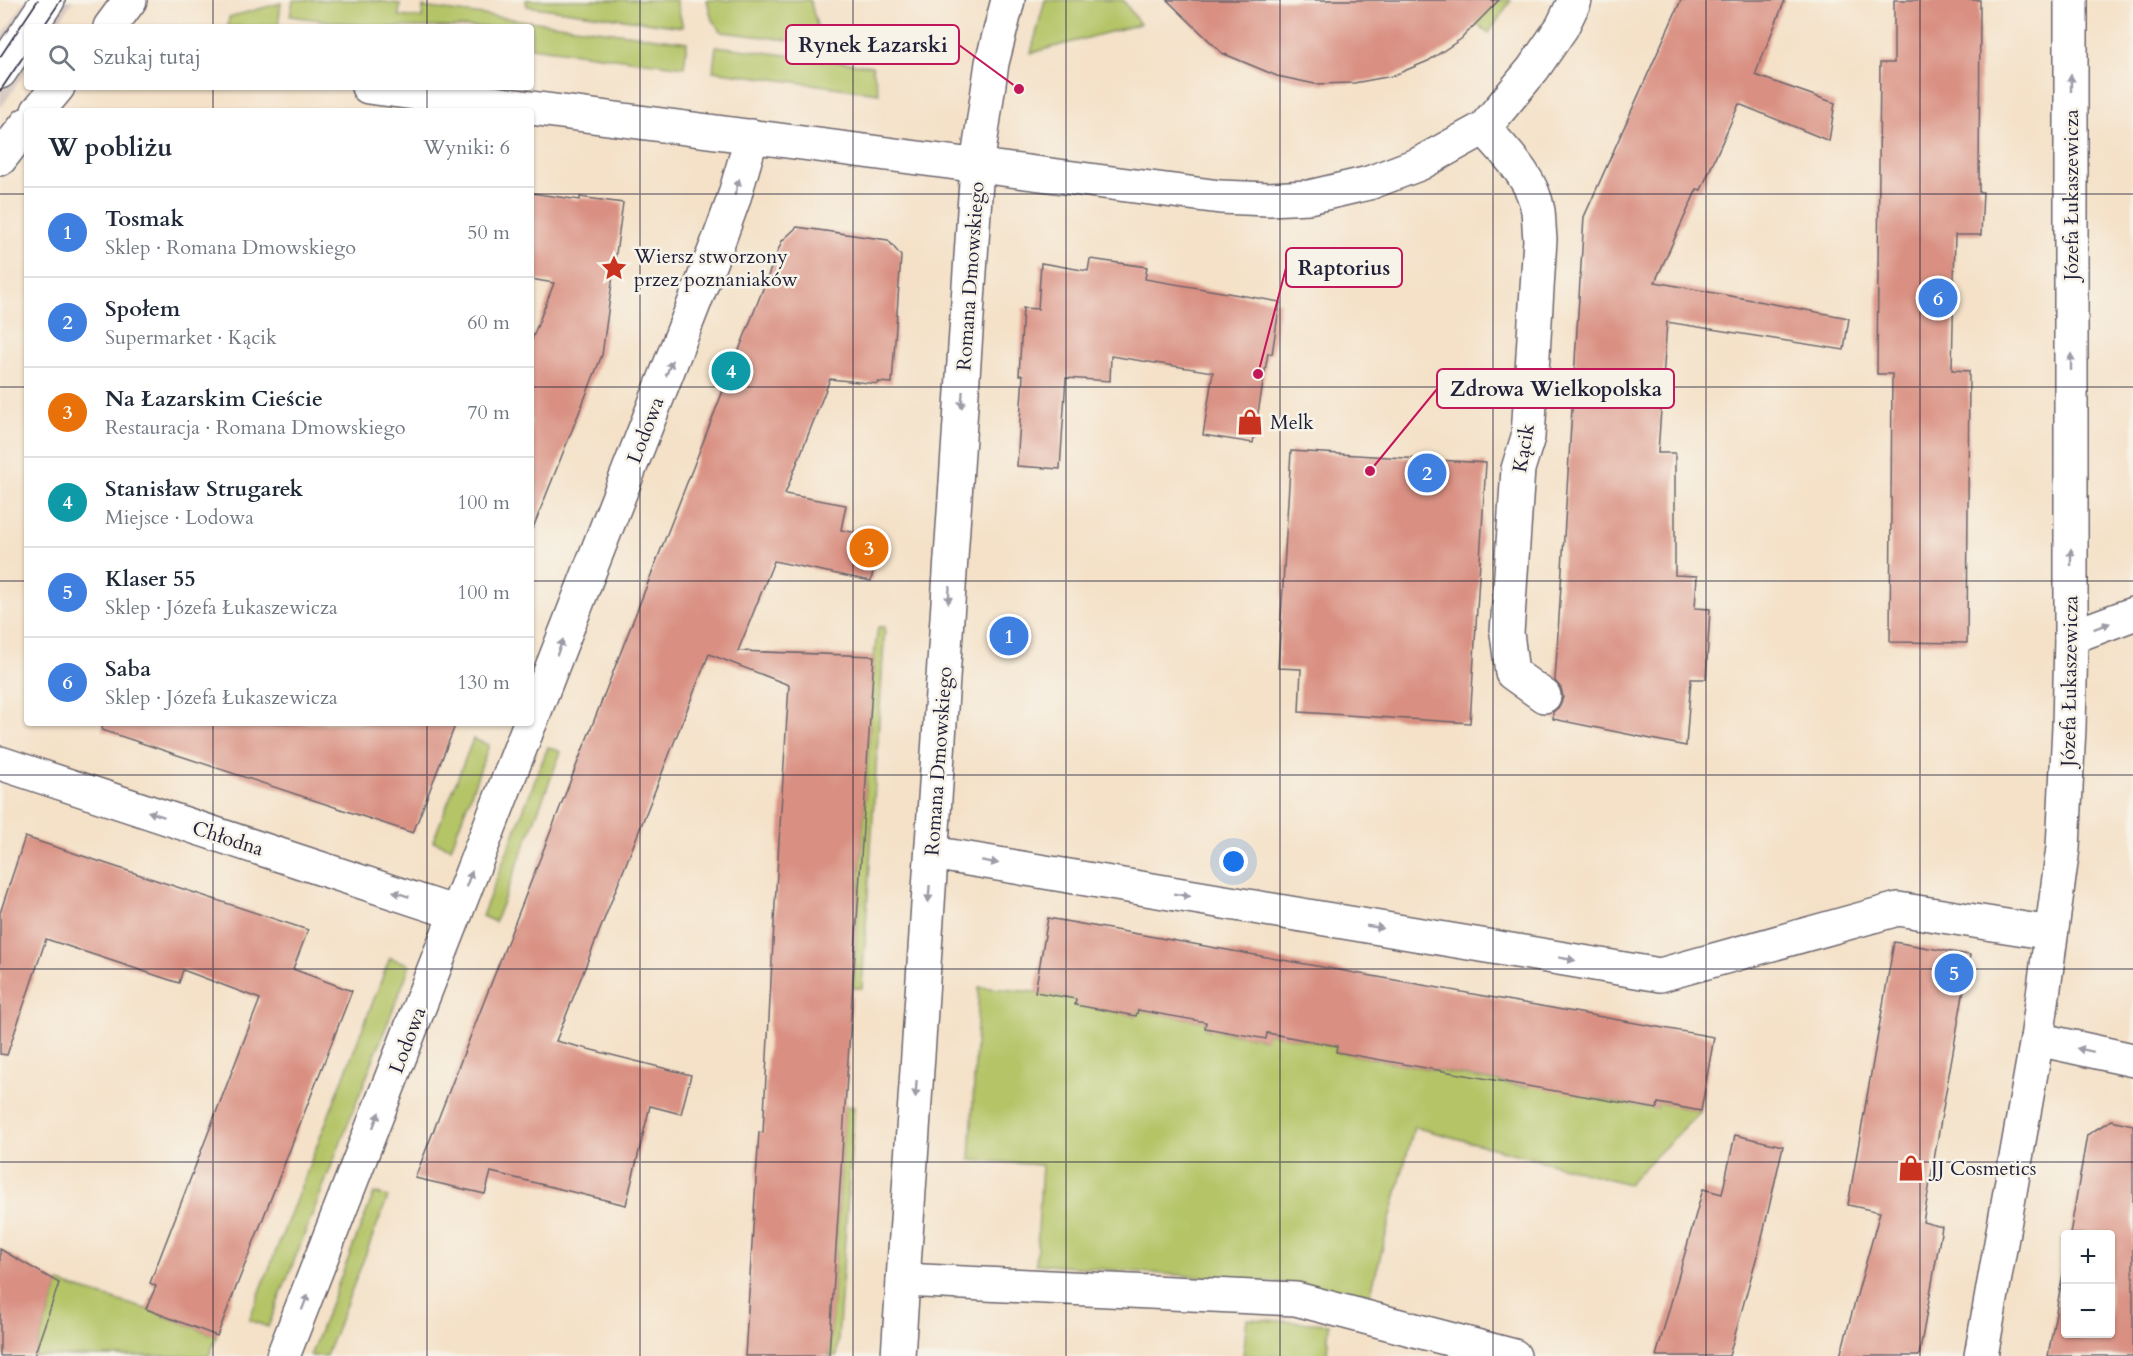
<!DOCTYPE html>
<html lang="pl">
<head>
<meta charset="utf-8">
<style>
  :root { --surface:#fff; --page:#f6f6f7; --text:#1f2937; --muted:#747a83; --line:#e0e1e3; --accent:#1a73e8 }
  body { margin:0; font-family:Cardo,serif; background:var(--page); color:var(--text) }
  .controls { position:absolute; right:18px; bottom:18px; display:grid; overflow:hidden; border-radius:6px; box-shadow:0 2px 4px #0004 }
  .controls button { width:54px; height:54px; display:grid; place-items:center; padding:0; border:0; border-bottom:2px solid var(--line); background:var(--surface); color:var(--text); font:30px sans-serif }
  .you { position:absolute; left:1234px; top:862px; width:21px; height:21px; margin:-15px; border:4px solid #fff; border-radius:50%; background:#1a73e8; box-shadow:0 0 0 9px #1a73e833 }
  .badge { display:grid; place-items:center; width:39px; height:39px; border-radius:50%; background:var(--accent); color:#fff; font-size:20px; font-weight:700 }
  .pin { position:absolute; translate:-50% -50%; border:3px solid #fff; box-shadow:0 2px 6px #0006 }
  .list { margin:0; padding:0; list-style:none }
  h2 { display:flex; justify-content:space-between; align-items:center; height:78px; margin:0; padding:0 24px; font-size:26px }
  h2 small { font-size:20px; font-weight:400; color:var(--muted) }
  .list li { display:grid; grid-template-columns:39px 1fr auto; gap:18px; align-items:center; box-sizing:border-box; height:90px; padding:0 24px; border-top:2px solid var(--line) }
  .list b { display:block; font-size:22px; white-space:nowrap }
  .list p { margin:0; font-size:20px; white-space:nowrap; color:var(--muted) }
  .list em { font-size:20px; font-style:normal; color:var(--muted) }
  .icon { flex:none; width:33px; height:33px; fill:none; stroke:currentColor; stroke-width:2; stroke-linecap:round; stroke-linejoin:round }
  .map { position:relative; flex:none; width:2133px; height:1356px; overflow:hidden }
  .search { position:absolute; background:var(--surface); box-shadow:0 2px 4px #0004; left:24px; top:24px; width:510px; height:66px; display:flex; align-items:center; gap:15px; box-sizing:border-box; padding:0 21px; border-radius:6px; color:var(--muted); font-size:22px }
  .panel { position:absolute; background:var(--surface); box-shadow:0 2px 4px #0004; left:24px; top:108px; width:510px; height:618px; border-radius:6px }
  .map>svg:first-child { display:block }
  .industrial { fill:#cfc1ba }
  .green { fill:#b4c466; stroke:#6b7350; stroke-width:1.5 }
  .building { fill:#d99082 }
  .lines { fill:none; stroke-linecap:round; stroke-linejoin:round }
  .minor-casing { stroke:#6c656c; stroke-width:36 }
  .minor { stroke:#fff; stroke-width:33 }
  .tram { stroke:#22223b; stroke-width:1.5 }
  .oneway { fill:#9c9ca7 }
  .grid { fill:none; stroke:#22223b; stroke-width:1.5; stroke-opacity:0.55 }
  .labels { text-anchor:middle; stroke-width:5; stroke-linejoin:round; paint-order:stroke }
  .street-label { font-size:20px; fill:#22223b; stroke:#f7f3e8 }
  .poi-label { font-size:20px; fill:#22223b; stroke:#f7f3e8; text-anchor:start }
  .leader { fill:none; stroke:#c2185b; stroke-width:2 }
  .callout-dot { fill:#c2185b; stroke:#f7f3e8; stroke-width:2 }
  .callout { fill:#f7f3e8; stroke:#c2185b; stroke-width:2 }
  .callout-label { font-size:21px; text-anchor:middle; font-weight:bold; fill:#22223b }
</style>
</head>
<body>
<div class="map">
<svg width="2133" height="1356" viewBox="0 0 2133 1356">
  <rect width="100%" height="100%" fill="#f7f3e8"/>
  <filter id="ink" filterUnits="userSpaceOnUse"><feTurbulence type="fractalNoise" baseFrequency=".0167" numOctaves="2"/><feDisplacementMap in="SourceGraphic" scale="12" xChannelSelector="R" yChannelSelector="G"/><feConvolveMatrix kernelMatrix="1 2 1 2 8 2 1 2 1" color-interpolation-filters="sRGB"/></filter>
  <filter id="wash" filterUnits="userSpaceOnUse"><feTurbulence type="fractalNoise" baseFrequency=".008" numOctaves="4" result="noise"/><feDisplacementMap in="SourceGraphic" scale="24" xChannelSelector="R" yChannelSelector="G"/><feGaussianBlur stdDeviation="1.35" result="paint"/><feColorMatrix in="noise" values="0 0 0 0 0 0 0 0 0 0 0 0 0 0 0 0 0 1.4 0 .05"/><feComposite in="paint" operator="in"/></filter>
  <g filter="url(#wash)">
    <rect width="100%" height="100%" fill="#f4e1c8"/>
    <polygon class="industrial" points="26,0 73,0 56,27 27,27 27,70 0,109 0,38"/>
    <g class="green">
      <polygon points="293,0 369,0 400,4 399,16 422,18 423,7 687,42 684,67 531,47 531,27 376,27 290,16"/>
      <polygon points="526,0 676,0 683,27 527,6"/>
      <polygon points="707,0 810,0 822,44 722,32 712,20"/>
      <polygon points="1045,0 1123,0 1140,24 1031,53"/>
      <polygon points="1489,0 1511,0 1489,33 1473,21"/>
      <polygon points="281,3 278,27 228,27 229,17"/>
      <polygon points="716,46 872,66 879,93 713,71"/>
      <polygon points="878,627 885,627 862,988 853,988 874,656"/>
      <polygon points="473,739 489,745 451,848 433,841"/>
      <polygon points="548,747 561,752 495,922 482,916"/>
      <polygon points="390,958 409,964 408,971 268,1327 249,1320"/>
      <polygon points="979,987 1035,992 1076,999 1076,1005 1136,1016 1138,1010 1206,1022 1205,1029 1265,1039 1267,1033 1337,1046 1336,1052 1528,1087 1529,1080 1597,1099 1657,1109 1658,1103 1701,1111 1628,1184 1414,1127 1369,1300 1319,1286 1036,1264 1042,1165 970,1160"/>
      <polygon points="845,1106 854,1107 837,1356 829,1356"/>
      <polygon points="374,1193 388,1197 326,1356 310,1356"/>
      <polygon points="59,1283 146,1309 217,1336 209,1356 34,1356"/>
      <polygon points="1247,1319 1329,1324 1327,1356 1243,1356"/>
    </g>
    <g id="blocks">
      <g class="building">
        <polygon points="1167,0 1499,0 1461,39 1428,61 1392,76 1354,83 1315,84 1277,76 1222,53"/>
        <polygon points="1681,0 1785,0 1755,75 1835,103 1829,141 1739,104 1701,190 1697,189 1655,282 1849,318 1844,350 1667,322 1658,453 1675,453 1675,575 1697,576 1695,608 1710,609 1706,679 1691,679 1686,746 1553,719 1553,712 1560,706 1563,697 1561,688 1555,681 1584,217"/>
        <polygon points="1894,0 1980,0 1979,192 1983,192 1981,235 1955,235 1952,370 1969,371 1967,643 1890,642 1892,374 1877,374 1880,63 1894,63"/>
        <polygon points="531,193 580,200 580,197 623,203 602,355 533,528 531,528 531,342 554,283 531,279"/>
        <polygon points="797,227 888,240 901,256 892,383 878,382 878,384 830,379 785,494 846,505 841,530 880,537 871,581 774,561 738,651 874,656 829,1356 745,1356 759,1132 763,1133 775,904 789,685 709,654 556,1041 691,1075 681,1114 650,1106 626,1205 491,1172 485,1194 415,1178 775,258 782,241"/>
        <polygon points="1090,259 1147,267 1145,279 1280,302 1272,354 1268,353 1253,443 1203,435 1213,372 1111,356 1110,381 1066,378 1060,469 1017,466 1023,375 1019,375 1023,308 1038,309 1041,263 1088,271"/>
        <polygon points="1291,451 1486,463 1470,723 1299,712 1301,669 1278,668"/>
        <polygon points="103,723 456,723 413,833 102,730"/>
        <polygon points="25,837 308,930 293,969 352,991 217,1336 146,1309 156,1286 150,1283 260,999 183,970 179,983 46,939 7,1055 0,1054 0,913"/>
        <polygon points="1048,918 1714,1037 1701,1111 1658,1103 1657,1109 1336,1052 1337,1046 1267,1033 1266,1039 1205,1028 1206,1022 1138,1010 1136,1016 1075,1005 1076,999 1035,992"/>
        <polygon points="1894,942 1970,955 1923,1222 1942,1227 1919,1356 1840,1356 1880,1212 1848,1205"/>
        <polygon points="2111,1120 2133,1125 2133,1356 2048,1356 2066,1257 2066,1334 2110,1334 2110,1234 2070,1234 2087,1135"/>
        <polygon points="1735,1135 1783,1146 1762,1238 1729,1356 1656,1356 1703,1189 1722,1194"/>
        <polygon points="0,1249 59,1283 34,1356 0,1356"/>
      </g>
    </g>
  </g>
  <g filter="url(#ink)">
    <use href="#blocks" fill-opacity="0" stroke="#6c656c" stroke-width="1.5"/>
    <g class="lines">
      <g class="minor-casing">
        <g id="minor">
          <polyline points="30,27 48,0"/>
          <polyline points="110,27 130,0"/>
          <polyline points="0,72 27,32"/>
          <polyline points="368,87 1220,197 1269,199 1309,197 1369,183 1419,164 1484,128 1533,69 1562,27 1575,0"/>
          <polyline points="38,111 58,87"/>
          <path d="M 1484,128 C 1505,152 1533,178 1538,211 C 1539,220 1539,230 1540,239 L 1528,437 L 1518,469 L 1507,633 L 1512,673 L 1544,696"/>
          <polyline points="0,159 27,124"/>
          <polyline points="2071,637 2133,614"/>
          <polyline points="531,721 720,237 733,201 752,136"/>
          <polyline points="0,763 456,913"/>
          <polyline points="932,853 1660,975 1898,909 2051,933"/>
          <polyline points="2037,1039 2133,1060"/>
          <polyline points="903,1280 1296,1299 1514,1356"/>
          <polyline points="283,1356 530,723"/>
          <polyline points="898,1356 977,166 992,63 1008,0"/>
          <polyline points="1981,1356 2037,1039 2063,848 2069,727 2071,637 2071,0"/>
        </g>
      </g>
      <use href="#minor" class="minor"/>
      <g class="tram">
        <polyline points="43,27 61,0"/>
        <polyline points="0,57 38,0"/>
        <polyline points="0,91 27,51"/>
      </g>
    </g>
    <defs><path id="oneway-solid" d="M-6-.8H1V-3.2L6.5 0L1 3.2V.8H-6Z" transform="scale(1.5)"/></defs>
    <g class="oneway">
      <use href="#oneway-solid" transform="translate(2071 83) rotate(-90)"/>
      <use href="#oneway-solid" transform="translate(737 187) rotate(-74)"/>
      <use href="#oneway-solid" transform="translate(2071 362) rotate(-90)"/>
      <use href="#oneway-solid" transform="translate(669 368) rotate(-69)"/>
      <use href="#oneway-solid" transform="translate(962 400) rotate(94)"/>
      <use href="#oneway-solid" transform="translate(2071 557) rotate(-90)"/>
      <use href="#oneway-solid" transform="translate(949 595) rotate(94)"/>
      <use href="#oneway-solid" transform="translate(2102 626) rotate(-20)"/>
      <use href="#oneway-solid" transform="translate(560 647) rotate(-69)"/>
      <use href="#oneway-solid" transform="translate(156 814) rotate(-162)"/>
      <use href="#oneway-solid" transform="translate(990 862) rotate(10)"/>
      <use href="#oneway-solid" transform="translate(469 879) rotate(-69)"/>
      <use href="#oneway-solid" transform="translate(401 894) rotate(-161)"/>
      <use href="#oneway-solid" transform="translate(929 894) rotate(94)"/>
      <use href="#oneway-solid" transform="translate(1182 895) rotate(9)"/>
      <use href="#oneway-solid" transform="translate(1375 927) rotate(9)"/>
      <use href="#oneway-solid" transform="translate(1567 959) rotate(10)"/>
      <use href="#oneway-solid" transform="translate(2085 1050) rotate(-168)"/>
      <use href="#oneway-solid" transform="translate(916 1089) rotate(94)"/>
      <use href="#oneway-solid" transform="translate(376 1120) rotate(-69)"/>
      <use href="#oneway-solid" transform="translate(305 1302) rotate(-69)"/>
    </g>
  </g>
  <path class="grid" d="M 213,0 L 213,27M 427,0 L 427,27M 640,0 L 640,1356M 853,0 L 853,1356M 1066,0 L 1066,1356M 1280,0 L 1280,1356M 1493,0 L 1493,1356M 1706,0 L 1706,1356M 1920,0 L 1920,1356M 213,87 L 213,111M 427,87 L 427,111M 0,194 L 27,194M 531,194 L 2133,194M 0,387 L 27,387M 531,387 L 2133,387M 0,581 L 27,581M 531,581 L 2133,581M 213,723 L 213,1356M 427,723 L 427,1356M 0,775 L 2133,775M 0,969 L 2133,969M 0,1162 L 2133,1162"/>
  <defs>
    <g id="sight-bare" transform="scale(2.07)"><path d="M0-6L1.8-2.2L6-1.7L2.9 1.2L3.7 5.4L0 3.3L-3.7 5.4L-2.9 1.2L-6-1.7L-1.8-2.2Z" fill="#c8321e" stroke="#f7f3e8" stroke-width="2.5" paint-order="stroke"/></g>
    <g id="shop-bare" transform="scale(2.07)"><path d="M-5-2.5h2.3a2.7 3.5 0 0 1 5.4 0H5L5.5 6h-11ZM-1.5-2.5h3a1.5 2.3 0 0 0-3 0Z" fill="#c8321e" stroke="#f7f3e8" stroke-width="2.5" paint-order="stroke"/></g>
  </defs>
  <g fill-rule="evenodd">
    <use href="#sight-bare" x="614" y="268"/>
    <use href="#shop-bare" x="1250" y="422"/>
    <use href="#shop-bare" x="1911" y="1168"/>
  </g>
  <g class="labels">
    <g class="street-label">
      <text transform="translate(2071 195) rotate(-90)" y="7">Józefa Łukaszewicza</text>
      <text transform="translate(970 276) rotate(-86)" y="7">Romana Dmowskiego</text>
      <text transform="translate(645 430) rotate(-69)" y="7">Lodowa</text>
      <text transform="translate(1523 448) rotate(-80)" y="7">Kącik</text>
      <text transform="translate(2069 681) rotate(-89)" y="7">Józefa Łukaszewicza</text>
      <text transform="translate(938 761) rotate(-86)" y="7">Romana Dmowskiego</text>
      <text transform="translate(228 838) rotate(18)" y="7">Chłodna</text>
      <text transform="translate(407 1040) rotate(-69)" y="7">Lodowa</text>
    </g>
    <g class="poi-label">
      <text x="634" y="263">Wiersz stworzony<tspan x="634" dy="23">przez poznaniaków</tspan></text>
      <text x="1270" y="429">Melk</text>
      <text x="1931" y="1175">JJ Cosmetics</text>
    </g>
  </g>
  <path class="leader" d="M1019 89L959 45M1258 374L1286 268M1370 471L1437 389"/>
  <g class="callout-dot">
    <circle cx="1019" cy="89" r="6"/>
    <circle cx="1258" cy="374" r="6"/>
    <circle cx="1370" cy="471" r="6"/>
  </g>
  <g class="callout">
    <rect x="786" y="25" width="173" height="39" rx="6"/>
    <rect x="1286" y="248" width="116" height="39" rx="6"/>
    <rect x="1437" y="369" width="237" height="39" rx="6"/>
  </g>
  <g class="callout-label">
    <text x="873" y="52">Rynek Łazarski</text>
    <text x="1344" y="275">Raptorius</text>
    <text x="1556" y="396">Zdrowa Wielkopolska</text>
  </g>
</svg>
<div class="controls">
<button>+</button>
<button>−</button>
</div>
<div class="you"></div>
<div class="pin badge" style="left:1009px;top:636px;background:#3f7fe0">1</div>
<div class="pin badge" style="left:1427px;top:473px;background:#3f7fe0">2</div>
<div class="pin badge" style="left:869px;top:548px;background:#e8710a">3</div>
<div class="pin badge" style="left:731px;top:371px;background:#0f9aa8">4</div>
<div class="pin badge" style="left:1954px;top:973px;background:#3f7fe0">5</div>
<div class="pin badge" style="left:1938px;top:298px;background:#3f7fe0">6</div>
<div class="search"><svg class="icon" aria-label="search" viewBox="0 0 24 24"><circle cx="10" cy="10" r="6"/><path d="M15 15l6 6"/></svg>Szukaj tutaj</div>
<section class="panel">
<h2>W pobliżu<small>Wyniki: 6</small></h2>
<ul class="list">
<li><span class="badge" style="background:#3f7fe0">1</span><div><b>Tosmak</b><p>Sklep · Romana Dmowskiego</p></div><em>50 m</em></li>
<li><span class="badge" style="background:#3f7fe0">2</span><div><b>Społem</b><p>Supermarket · Kącik</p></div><em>60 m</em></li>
<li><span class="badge" style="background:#e8710a">3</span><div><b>Na Łazarskim Cieście</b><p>Restauracja · Romana Dmowskiego</p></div><em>70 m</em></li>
<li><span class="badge" style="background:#0f9aa8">4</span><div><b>Stanisław Strugarek</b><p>Miejsce · Lodowa</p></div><em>100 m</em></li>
<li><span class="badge" style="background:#3f7fe0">5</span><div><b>Klaser 55</b><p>Sklep · Józefa Łukaszewicza</p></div><em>100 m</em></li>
<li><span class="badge" style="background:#3f7fe0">6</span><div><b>Saba</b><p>Sklep · Józefa Łukaszewicza</p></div><em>130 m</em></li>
</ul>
</section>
</div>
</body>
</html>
